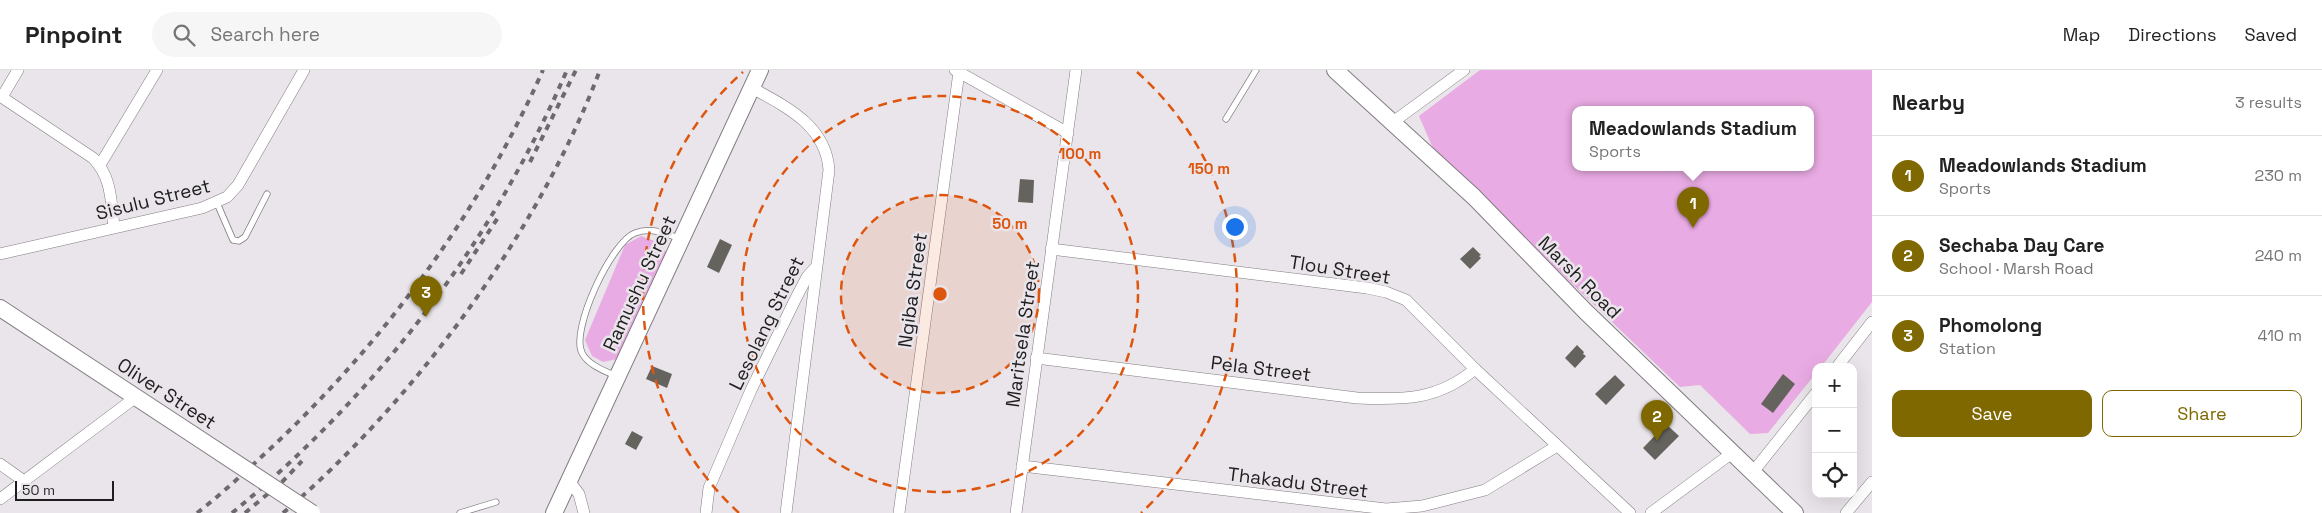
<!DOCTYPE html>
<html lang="en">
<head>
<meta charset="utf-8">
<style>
  :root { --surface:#fff; --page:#f6f6f6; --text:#222; --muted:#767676; --line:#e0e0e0; --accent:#806800 }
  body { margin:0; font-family:"Space Grotesk",sans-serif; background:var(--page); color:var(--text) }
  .controls { position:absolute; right:15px; bottom:15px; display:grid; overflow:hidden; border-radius:10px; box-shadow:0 5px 20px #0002 }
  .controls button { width:45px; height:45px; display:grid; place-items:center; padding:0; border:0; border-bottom:1px solid var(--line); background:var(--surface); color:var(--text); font:25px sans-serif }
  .scale { position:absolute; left:15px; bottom:12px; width:99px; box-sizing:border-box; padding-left:5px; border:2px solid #1f1e1f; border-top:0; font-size:14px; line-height:18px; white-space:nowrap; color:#1f1e1f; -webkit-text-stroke:4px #eae5ea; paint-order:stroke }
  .you { position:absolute; left:1234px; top:156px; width:18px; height:18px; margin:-12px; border:4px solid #fff; border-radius:50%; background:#1a73e8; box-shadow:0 0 0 8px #1a73e833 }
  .badge { display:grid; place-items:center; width:32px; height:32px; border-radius:50%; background:var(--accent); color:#fff; font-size:16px; font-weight:700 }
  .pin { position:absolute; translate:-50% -41px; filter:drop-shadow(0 1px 2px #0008) }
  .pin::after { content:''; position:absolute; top:26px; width:18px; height:15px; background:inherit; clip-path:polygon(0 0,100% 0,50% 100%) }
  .popup { position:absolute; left:1572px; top:36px; width:242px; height:65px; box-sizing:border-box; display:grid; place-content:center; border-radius:10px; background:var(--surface); filter:drop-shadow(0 1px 4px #0005); font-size:16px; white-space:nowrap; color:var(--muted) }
  .popup b { font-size:19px; color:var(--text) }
  .popup::after { content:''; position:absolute; left:50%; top:100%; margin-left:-10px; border:10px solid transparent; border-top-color:var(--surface) }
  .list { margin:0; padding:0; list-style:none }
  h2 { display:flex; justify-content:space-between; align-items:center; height:65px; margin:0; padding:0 20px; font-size:21px }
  h2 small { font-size:16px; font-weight:400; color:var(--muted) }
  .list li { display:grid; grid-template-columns:32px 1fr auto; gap:15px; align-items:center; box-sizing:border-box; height:80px; padding:0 20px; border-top:1px solid var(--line) }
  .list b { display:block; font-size:19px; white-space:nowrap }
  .list p { margin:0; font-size:16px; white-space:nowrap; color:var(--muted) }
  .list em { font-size:16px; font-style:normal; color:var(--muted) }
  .actions { display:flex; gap:10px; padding:15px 20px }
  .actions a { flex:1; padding:11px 0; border:1px solid var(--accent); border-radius:10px; text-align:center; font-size:18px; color:var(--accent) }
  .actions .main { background:var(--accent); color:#fff }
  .icon { flex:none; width:28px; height:28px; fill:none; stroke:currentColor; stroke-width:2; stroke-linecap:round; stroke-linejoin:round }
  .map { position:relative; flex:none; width:1872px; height:443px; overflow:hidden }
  header { display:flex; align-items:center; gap:30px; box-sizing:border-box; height:70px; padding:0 25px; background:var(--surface); border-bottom:1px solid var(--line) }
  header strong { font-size:24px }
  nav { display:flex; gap:28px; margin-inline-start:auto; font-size:18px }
  .search { width:350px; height:45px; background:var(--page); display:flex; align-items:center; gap:12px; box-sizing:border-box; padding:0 18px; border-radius:28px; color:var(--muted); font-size:19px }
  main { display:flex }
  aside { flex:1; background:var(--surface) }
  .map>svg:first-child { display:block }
  .green { fill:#e9abe3; fill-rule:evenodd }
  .building { fill:#65635e }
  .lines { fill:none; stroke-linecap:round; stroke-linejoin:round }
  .lane-casing { stroke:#817d81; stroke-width:7 }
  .street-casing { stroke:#817d81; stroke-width:12 }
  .secondary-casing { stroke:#817d81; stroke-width:18 }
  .lane { stroke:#fff; stroke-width:5.5 }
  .street { stroke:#fff; stroke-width:11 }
  .secondary { stroke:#fff; stroke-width:16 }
  .rail { stroke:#6d6a6d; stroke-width:4; stroke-dasharray:6 6; stroke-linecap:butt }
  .secondary-bridge-casing { stroke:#817d81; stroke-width:18; stroke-linecap:butt }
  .secondary-bridge { stroke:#fff; stroke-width:16 }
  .ring { fill:none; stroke:#de560d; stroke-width:2.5; stroke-dasharray:9 6 }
  .labels { text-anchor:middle; stroke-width:5; stroke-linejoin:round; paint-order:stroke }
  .street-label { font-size:19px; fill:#1f1e1f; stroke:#eae5ea }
  .centre { fill:#de560d; stroke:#eae5ea; stroke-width:2.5 }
  .ring-label { font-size:15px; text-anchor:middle; font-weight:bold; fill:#de560d; stroke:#eae5ea; stroke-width:5; stroke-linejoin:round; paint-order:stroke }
</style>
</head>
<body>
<header>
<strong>Pinpoint</strong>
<div class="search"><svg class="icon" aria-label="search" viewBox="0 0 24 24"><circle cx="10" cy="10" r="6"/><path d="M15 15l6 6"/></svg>Search here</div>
<nav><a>Map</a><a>Directions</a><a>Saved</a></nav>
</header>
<main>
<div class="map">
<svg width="1872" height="443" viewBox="0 0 1872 443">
  <rect width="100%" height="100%" fill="#eae5ea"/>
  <g class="green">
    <path d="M 1480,0 L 1872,0 L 1872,232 L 1821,297 L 1816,297 L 1816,303 L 1768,363 L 1750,364 L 1700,315 L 1680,317 L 1435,83 L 1419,46 ZM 1576,39 L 1810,39 L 1810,97 L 1576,97 Z"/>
    <polygon points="641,166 657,172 666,182 617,289 603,292 592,286 585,270 625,175"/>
  </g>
  <g class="building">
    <polygon points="1020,109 1034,110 1033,133 1018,132"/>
    <polygon points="720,169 732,175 719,203 707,197"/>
    <polygon points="1473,177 1481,185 1479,186 1481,188 1470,199 1460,189"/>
    <polygon points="1577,275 1584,282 1583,284 1586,286 1575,298 1565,288"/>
    <polygon points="652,296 672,304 667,318 646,309"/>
    <polygon points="1783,304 1795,314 1773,343 1761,334"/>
    <polygon points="1615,305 1625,315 1606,335 1595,324"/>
    <polygon points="1666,354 1679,366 1655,390 1643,378"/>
    <polygon points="632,361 643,367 636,380 625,374"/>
  </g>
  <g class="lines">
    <g class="lane-casing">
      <g id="lane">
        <polyline points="1226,49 1256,0"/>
        <polyline points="217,133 233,170 239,171 245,167 267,124"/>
        <path d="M 616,306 C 605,301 588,295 582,283 C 570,260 612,171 635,163 C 650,157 666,163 680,169"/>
        <polyline points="460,443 496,432"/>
      </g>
    </g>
    <g class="street-casing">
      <g id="street">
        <polyline points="955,0 1068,63"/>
        <path d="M 752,18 C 787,37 826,56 829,100 L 786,443"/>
        <path d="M 0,26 L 93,88 C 112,107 111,132 114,157"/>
        <polyline points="2,27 18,0"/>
        <polyline points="1393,52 1464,0"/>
        <polyline points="100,95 157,0"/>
        <polyline points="1051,179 1367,218 1386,222 1406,230 1475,299 1630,443"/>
        <polyline points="0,184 202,138 227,127 238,115 304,0"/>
        <path d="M 1036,288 L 1357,328 C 1404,330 1438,330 1475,299"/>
        <polyline points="1837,297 1872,252"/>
        <polyline points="0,394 24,411"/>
        <polyline points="1022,396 1386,439 1422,436 1485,420 1557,376"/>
        <polyline points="1753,402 1816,323"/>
        <polyline points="569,411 579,424 584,443"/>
        <polyline points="0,429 136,327"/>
        <polyline points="706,443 709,418 751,320 796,228 807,207 816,197"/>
        <polyline points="899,443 959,2"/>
        <polyline points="1016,443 1076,0"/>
        <polyline points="1651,443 1732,383"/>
        <polyline points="1846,443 1872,412"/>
      </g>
    </g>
    <g class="secondary-casing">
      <g id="secondary">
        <polyline points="1335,0 1474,127 1586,242 1795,443"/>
        <polyline points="0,238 192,364"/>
        <polyline points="554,443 760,0"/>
      </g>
    </g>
    <use href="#lane" class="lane"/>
    <use href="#street" class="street"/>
    <use href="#secondary" class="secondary"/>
    <g class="rail">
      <polyline points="530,92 576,0"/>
      <polyline points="461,204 499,146"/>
      <path d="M 197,443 C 223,423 247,400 271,378 C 384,272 480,142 543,0"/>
      <path d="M 232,443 C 377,324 493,172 567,0"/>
      <polyline points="245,443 282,412 302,391"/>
      <path d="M 283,443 C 413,333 540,160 600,0"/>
    </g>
    <g class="secondary-bridge-casing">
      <polyline id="secondary-bridge" points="192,364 312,443"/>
    </g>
    <use href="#secondary-bridge" class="secondary-bridge"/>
  </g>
  <circle cx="940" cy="224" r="99" fill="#de560d" fill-opacity=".12"/>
  <g class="ring">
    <circle cx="940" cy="224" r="99"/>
    <circle cx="940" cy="224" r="198"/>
    <path d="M739 443A297 297 0 0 1 743 2M1137 2A297 297 0 0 1 1141 443"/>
  </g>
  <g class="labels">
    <g class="street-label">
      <text transform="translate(153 129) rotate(-14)" y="7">Sisulu Street</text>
      <text transform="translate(1340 199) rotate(9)" y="7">Tlou Street</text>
      <text transform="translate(1580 207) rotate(45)" y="7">Marsh Road</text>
      <text transform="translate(639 213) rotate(-65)" y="7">Ramushu Street</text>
      <text transform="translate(912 220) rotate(-82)" y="7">Ngiba Street</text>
      <text transform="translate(766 253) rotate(-64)" y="7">Lesolang Street</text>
      <text transform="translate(1022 264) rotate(-82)" y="7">Maritsela Street</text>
      <text transform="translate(1261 298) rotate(7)" y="7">Pela Street</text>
      <text transform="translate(167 323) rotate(33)" y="7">Oliver Street</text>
      <text transform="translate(1298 412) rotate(7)" y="7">Thakadu Street</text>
    </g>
  </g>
  <circle cx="940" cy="224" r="8" class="centre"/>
  <g class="ring-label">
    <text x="1080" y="89">100 m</text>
    <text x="1209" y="104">150 m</text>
    <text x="1010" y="159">50 m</text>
  </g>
</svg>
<div class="controls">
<button>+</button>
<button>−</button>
<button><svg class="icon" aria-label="locate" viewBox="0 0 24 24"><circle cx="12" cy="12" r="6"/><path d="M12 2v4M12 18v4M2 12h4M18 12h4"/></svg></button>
</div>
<div class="scale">50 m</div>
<div class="you"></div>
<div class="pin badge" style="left:1693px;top:158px">1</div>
<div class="popup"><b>Meadowlands Stadium</b>Sports</div>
<div class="pin badge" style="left:1657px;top:371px">2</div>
<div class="pin badge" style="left:426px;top:247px">3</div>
</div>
<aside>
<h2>Nearby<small>3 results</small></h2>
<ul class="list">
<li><span class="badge">1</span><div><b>Meadowlands Stadium</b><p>Sports</p></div><em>230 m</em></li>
<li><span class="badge">2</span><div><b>Sechaba Day Care</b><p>School · Marsh Road</p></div><em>240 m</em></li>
<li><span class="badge">3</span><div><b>Phomolong</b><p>Station</p></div><em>410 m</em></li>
</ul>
<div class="actions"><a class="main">Save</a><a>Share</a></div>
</aside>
</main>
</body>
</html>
